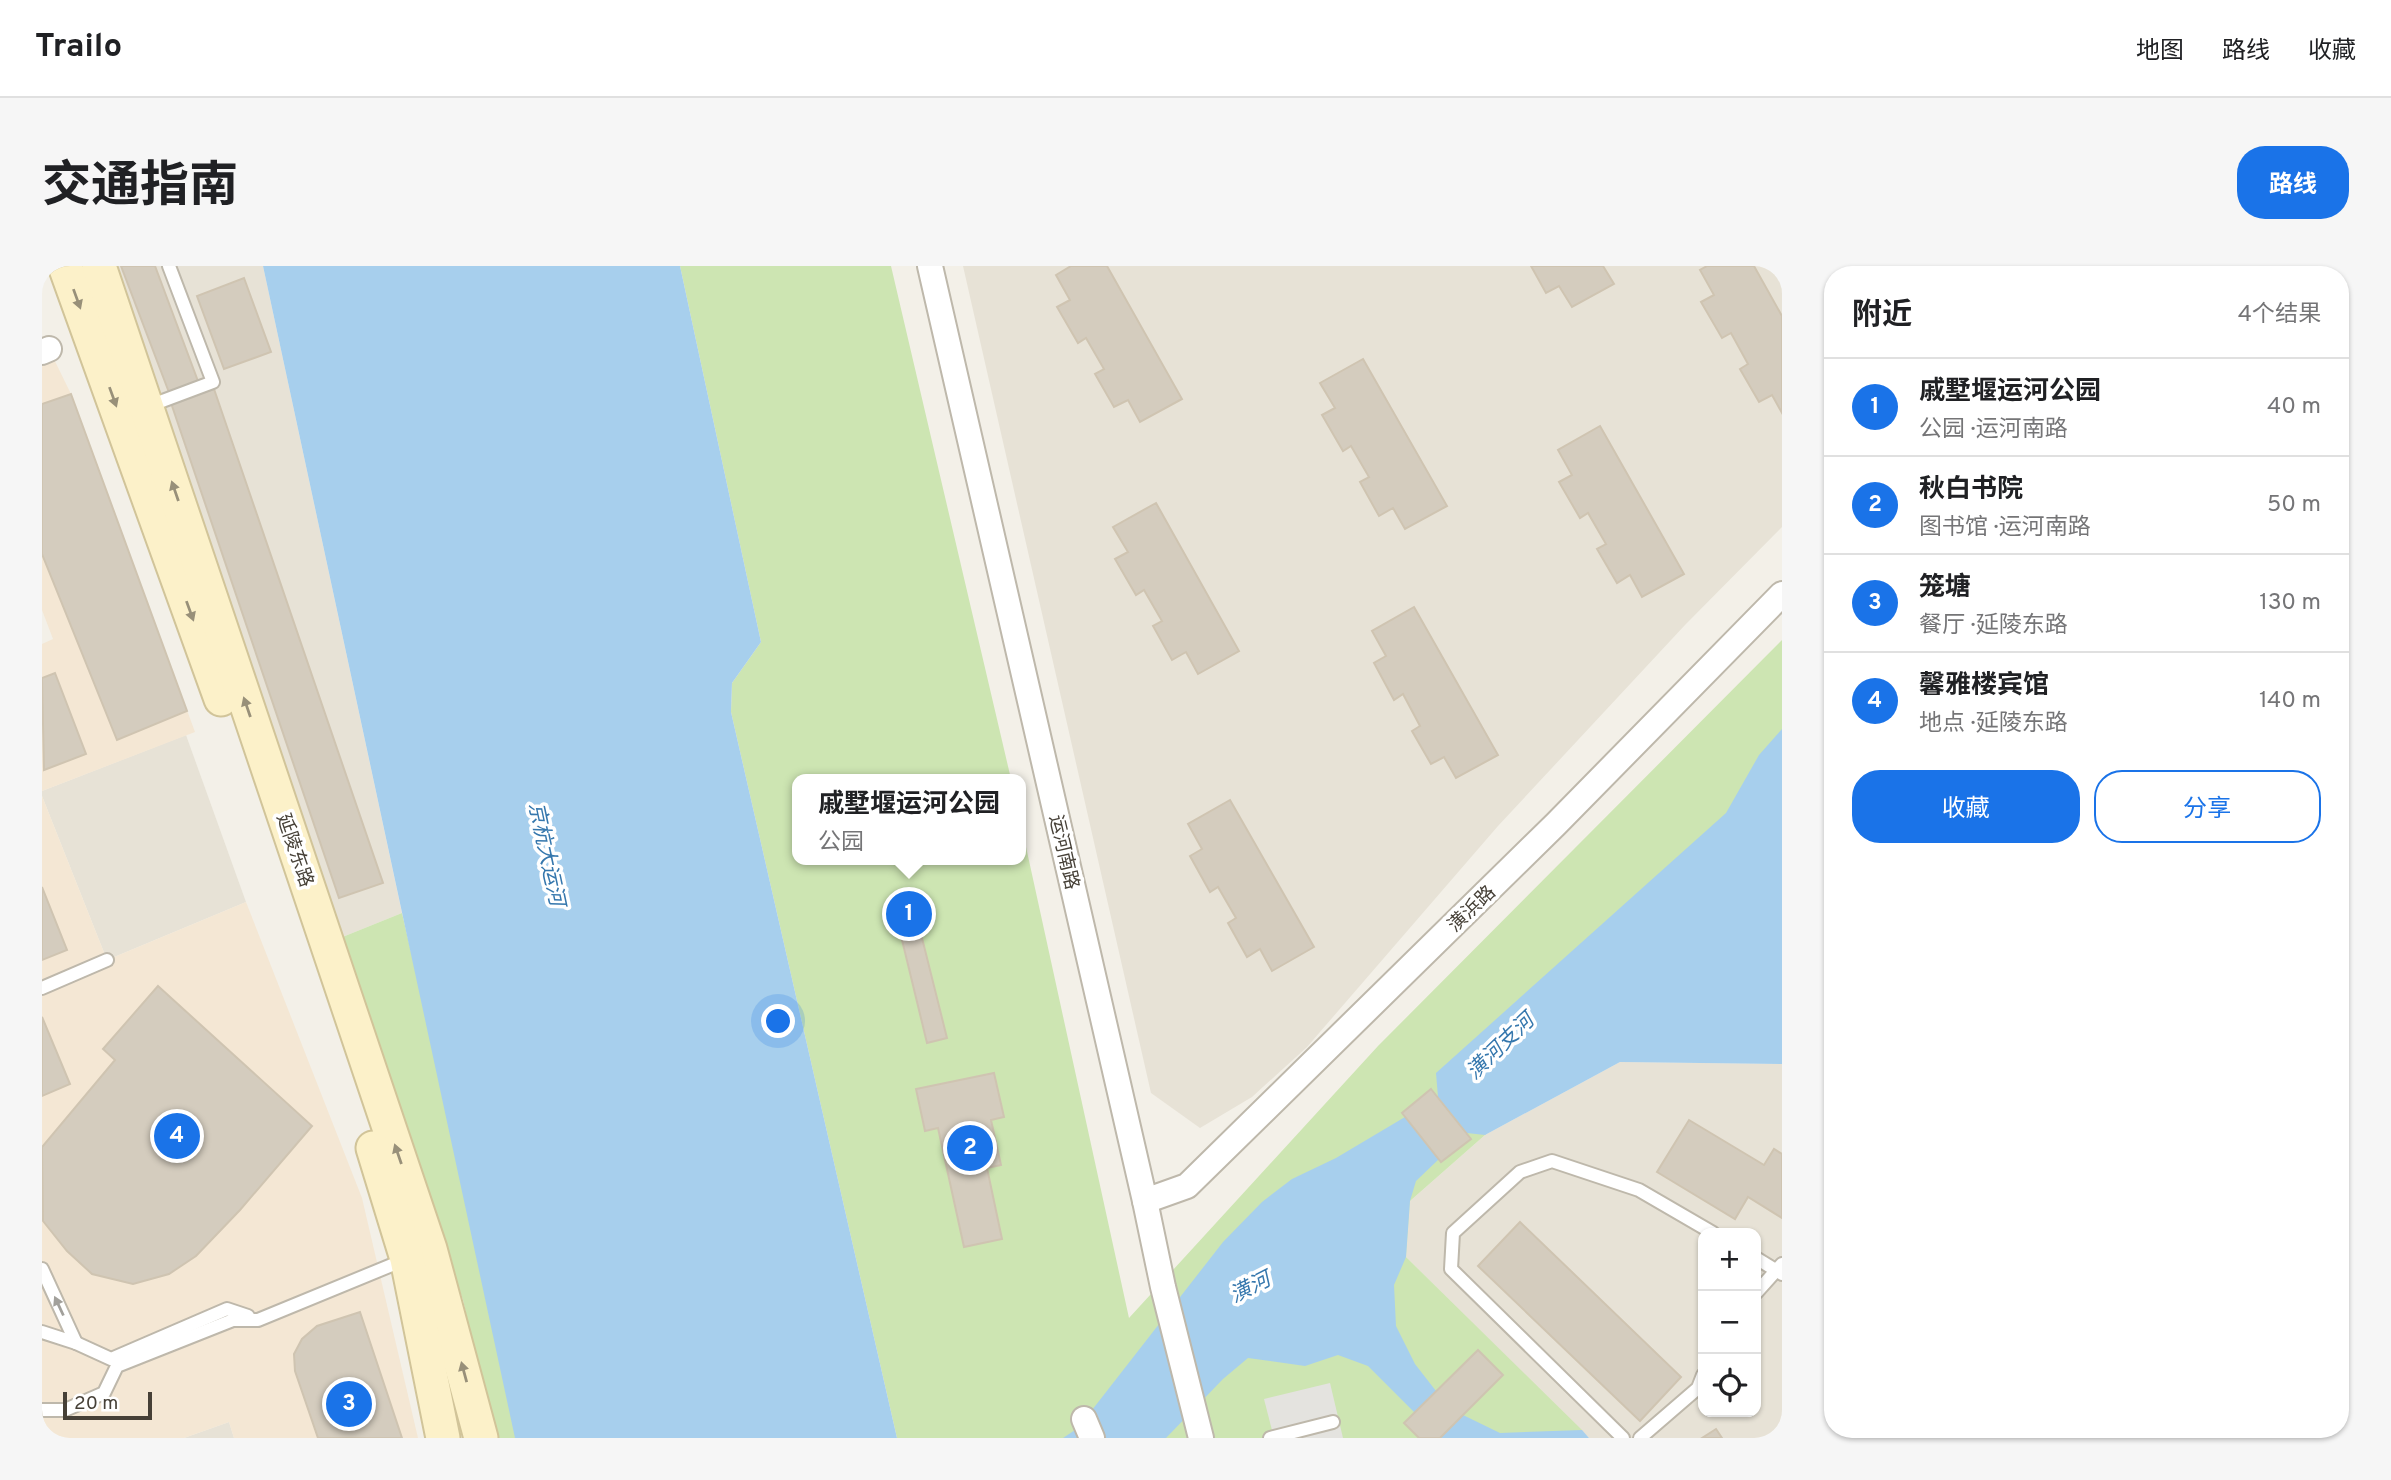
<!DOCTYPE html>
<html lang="zh">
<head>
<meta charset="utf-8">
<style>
  :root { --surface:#fff; --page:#f6f6f6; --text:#202124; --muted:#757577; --line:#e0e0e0; --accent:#1a73e8 }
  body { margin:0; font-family:Overpass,"Noto Sans SC",sans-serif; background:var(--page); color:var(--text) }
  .controls { position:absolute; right:21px; bottom:21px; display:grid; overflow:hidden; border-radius:14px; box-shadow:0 2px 5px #0004 }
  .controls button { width:63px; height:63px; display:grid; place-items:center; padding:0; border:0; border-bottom:2px solid var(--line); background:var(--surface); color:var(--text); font:35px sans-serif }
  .scale { position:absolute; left:21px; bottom:18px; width:89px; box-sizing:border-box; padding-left:7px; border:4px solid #464037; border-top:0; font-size:19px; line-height:24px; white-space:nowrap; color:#464037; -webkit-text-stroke:5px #fff; paint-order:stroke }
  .you { position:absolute; left:737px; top:756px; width:24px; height:24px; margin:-18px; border:5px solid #fff; border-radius:50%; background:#1a73e8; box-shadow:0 0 0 10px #1a73e833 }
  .badge { display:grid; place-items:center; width:46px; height:46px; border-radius:50%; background:var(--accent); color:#fff; font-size:23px; font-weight:700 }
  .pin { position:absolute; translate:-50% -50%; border:4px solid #fff; box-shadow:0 2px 7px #0006 }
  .popup { position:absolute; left:750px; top:508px; width:234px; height:91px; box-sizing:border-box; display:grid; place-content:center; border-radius:14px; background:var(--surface); filter:drop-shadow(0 2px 5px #0005); font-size:23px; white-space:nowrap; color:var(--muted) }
  .popup b { font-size:26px; color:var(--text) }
  .popup::after { content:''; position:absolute; left:50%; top:100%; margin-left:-14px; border:14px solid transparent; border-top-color:var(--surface) }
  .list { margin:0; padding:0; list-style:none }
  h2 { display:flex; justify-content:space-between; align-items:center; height:91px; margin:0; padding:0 28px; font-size:30px }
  h2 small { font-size:23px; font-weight:400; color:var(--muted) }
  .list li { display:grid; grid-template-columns:46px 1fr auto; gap:21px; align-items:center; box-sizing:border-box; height:98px; padding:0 28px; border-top:2px solid var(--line) }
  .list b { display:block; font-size:26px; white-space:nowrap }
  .list p { margin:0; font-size:23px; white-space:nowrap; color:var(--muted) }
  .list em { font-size:23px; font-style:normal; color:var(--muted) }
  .actions { display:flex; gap:14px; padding:21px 28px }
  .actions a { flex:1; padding:16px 0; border:2px solid var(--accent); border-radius:28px; text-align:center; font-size:24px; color:var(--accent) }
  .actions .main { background:var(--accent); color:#fff }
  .icon { flex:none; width:38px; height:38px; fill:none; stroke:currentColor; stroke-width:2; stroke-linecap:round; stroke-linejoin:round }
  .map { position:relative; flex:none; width:1740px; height:1172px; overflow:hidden; border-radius:28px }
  header { display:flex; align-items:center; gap:42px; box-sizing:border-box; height:98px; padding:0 35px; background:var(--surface); border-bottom:2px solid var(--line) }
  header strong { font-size:33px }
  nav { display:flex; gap:38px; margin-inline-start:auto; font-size:24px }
  .intro { display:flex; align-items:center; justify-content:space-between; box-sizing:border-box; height:168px; padding:0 42px }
  h1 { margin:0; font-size:49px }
  .button { padding:18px 32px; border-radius:28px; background:var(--accent); color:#fff; font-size:24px; font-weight:700 }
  main { display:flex; gap:42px; padding:0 42px }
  aside { flex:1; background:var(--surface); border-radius:28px; box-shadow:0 2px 5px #0004 }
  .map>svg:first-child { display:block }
  .residential { fill:#e7e2d6; fill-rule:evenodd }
  .commercial { fill:#f4e7d4 }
  .green { fill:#cde5b2 }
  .parking { fill:#e4e3df }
  .water { fill:#a7cfed }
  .building { fill:#d4ccbe; stroke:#cfc4b1; stroke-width:2 }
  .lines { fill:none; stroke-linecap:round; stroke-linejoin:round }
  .lane-casing { stroke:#beb8ab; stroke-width:16 }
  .street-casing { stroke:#beb8ab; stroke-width:28 }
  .secondary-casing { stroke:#d1c499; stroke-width:37 }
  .lane { stroke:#fff; stroke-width:12 }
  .street { stroke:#fff; stroke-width:24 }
  .secondary { stroke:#fcf1c9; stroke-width:33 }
  .oneway { fill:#989079 }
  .oneway2 { fill:#a2a09b }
  .labels { text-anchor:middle; stroke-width:7; stroke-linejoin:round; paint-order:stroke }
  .street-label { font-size:19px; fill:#464037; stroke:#fff }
  .water-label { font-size:21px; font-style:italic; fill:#3577ad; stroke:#fff }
</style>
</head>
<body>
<header>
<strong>Trailo</strong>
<nav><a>地图</a><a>路线</a><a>收藏</a></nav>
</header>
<div class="intro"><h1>交通指南</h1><a class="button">路线</a></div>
<main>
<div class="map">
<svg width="1740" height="1172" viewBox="0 0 1740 1172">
  <rect width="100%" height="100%" fill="#f3f0e8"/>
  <g class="residential">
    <polygon points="61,0 221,0 360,647 298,672"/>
    <polygon points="921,0 1740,0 1740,261 1643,359 1456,560 1265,781 1210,831 1158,862 1109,827"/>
    <polygon points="144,469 204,636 65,694 0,530 0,525"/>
    <path d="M 1578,796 L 1740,798 L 1740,1172 L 1547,1172 L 1364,991 L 1368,935 L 1443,869 ZM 1661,967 L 1714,967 L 1714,1146 L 1661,1146 Z"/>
    <polygon points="187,1156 192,1172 142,1172"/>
  </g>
  <g class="commercial">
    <polygon points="7,83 29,128 153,466 0,525 0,378 11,373 0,344 0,86"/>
    <polygon points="0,530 65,694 204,636 320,932 376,1172 192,1172 187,1156 142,1172 0,1172"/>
  </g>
  <g class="green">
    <polygon points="638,0 849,0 969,513 755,513 755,594 979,594 979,558 1087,1052 1336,780 1740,374 1740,574 1443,869 1368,935 1364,991 1540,1164 1527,1172 855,1172 689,446 690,417 719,376"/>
    <polygon points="360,647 482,1172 452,1172 421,1034 298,672"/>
  </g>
  <polygon class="parking" points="1288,1117 1301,1172 1232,1172 1222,1133"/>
  <g class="water">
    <polygon points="221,0 638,0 719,376 690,417 689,446 855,1172 473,1172"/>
    <polygon points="1740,463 1740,798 1578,796 1443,869 1425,867 1396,831 1394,807 1684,547 1717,489"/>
    <polygon points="1363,851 1397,893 1374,915 1368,935 1364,991 1352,1019 1354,1060 1373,1098 1394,1125 1373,1147 1326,1100 1296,1089 1263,1100 1206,1092 1181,1113 1124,1172 1021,1172 1036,1162 1181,976 1220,936 1250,913 1294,892"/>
    <polygon points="1421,1149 1458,1167 1540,1164 1547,1172 1398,1172"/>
  </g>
  <g class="building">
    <polygon points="79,0 113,0 157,118 128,129"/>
    <polygon points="1029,0 1065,0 1140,133 1098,156 1086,134 1072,141 1053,108 1062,103 1044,72 1036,77 1015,41 1028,34 1014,9"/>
    <polygon points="1489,0 1561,0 1572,18 1530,41 1517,20 1504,27"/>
    <polygon points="1665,0 1712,0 1740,50 1740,147 1730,129 1717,136 1698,103 1706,98 1689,67 1680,72 1659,36 1672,29 1658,4"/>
    <polygon points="202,12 229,86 182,103 155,30"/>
    <polygon points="1321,93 1405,240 1363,263 1351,242 1337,250 1318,216 1327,211 1309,180 1301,185 1280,149 1293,142 1278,117"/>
    <polygon points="172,123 341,617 297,632 129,137"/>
    <polygon points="29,128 145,445 75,474 0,288 0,138"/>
    <polygon points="1558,160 1642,308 1600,331 1588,309 1575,317 1555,283 1564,278 1546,247 1538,252 1517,216 1530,209 1516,184"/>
    <polygon points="1114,237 1197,385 1156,408 1144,386 1130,394 1111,360 1120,355 1102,324 1094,329 1073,293 1086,286 1071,261"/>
    <polygon points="1372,341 1456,489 1414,512 1402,491 1389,498 1370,465 1378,460 1361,428 1352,434 1332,397 1344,390 1330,365"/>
    <polygon points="13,407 44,488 2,504 0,412"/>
    <polygon points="1188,534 1272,681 1230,705 1218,683 1205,691 1186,657 1194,652 1176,621 1168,626 1148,590 1160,583 1146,558"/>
    <polygon points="0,621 25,684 0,694"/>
    <polygon points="871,636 905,772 885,777 852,641"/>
    <polygon points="116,720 270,860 198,944 154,990 127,1008 91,1018 50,1008 25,985 1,955 0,881 73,794 61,783"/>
    <polygon points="0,751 28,818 0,830"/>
    <polygon points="952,807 962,851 949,854 959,899 945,902 960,973 922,981 896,862 883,865 874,823"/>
    <polygon points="1389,823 1429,873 1399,896 1360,847"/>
    <polygon points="1647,854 1722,899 1732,883 1740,888 1740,952 1706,931 1693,953 1615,906"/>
    <polygon points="1478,956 1639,1111 1598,1155 1436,1000"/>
    <polygon points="318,1046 360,1172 276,1172 253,1105 252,1088 260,1073 275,1060"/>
    <polygon points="1436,1084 1461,1109 1398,1172 1377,1172 1362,1157"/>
    <polygon points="1674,1163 1680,1172 1660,1172"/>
  </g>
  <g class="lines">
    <g class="lane-casing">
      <g id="lane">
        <polyline points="107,140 171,116 127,0"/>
        <polyline points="0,722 65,694"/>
        <polyline points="1714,992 1740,1008"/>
        <polyline points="0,1003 34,1077"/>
        <polyline points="1714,1027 1740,998"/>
        <polyline points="0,1066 34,1077 69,1093 185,1043 206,1050"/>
        <polyline points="0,1144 23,1144 62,1127 75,1100 191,1054 216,1054 362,994"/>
        <polyline points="1228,1172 1291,1156"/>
        <polyline points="1581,1172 1409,1003 1411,967 1478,906 1510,895 1597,924 1671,967"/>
        <polyline points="1598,1172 1656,1122 1661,1109"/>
      </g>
    </g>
    <g class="street-casing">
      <g id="street">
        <polyline points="888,0 1103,935 1121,1021 1159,1172"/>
        <polyline points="0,86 7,83"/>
        <polyline points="1103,935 1145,920 1514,558 1740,328"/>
        <polyline points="1042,1153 1050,1172"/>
      </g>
    </g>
    <g class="secondary-casing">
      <g id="secondary">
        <polyline points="23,0 179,433"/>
        <polyline points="57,0 388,983 439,1172"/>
        <polyline points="331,882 365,993 401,1172"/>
      </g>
    </g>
    <use href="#lane" class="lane"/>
    <use href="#street" class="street"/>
    <use href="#secondary" class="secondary"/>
  </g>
  <defs><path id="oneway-solid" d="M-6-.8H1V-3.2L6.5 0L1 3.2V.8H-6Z" transform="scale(1.75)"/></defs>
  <g class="oneway">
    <use href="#oneway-solid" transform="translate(35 33) rotate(70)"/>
    <use href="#oneway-solid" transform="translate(71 131) rotate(70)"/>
    <use href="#oneway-solid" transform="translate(133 225) rotate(-109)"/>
    <use href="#oneway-solid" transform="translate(148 345) rotate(70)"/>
    <use href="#oneway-solid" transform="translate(205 441) rotate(-109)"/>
    <use href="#oneway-solid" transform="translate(356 888) rotate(-109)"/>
    <use href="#oneway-solid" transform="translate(422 1106) rotate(-105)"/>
  </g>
  <use class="oneway2" href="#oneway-solid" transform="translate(17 1040) rotate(-115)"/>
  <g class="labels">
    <g class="street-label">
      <text transform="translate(254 584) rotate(71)" y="7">延陵东路</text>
      <text transform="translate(1023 586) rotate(77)" y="7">运河南路</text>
      <text transform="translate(1429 642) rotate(-44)" y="7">潢浜路</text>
    </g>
    <g class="water-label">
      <text transform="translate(505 588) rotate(78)" y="7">京杭大运河</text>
      <text transform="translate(1458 780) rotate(-44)" y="7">潢河支河</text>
      <text transform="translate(1208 1021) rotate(-27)" y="7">潢河</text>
    </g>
  </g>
</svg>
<div class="controls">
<button>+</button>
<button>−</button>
<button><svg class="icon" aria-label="locate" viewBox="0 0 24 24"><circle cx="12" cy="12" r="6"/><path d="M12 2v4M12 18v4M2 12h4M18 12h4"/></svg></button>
</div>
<div class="scale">20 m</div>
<div class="you"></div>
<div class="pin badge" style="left:867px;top:648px">1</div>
<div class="popup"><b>戚墅堰运河公园</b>公园</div>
<div class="pin badge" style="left:928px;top:882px">2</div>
<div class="pin badge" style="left:307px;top:1138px">3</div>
<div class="pin badge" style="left:135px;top:870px">4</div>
</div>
<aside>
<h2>附近<small>4个结果</small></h2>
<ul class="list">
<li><span class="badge">1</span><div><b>戚墅堰运河公园</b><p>公园 · 运河南路</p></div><em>40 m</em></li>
<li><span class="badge">2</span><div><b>秋白书院</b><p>图书馆 · 运河南路</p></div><em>50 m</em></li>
<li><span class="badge">3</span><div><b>笼塘</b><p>餐厅 · 延陵东路</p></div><em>130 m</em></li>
<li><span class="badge">4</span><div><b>馨雅楼宾馆</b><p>地点 · 延陵东路</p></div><em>140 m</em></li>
</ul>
<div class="actions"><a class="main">收藏</a><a>分享</a></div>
</aside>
</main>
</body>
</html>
